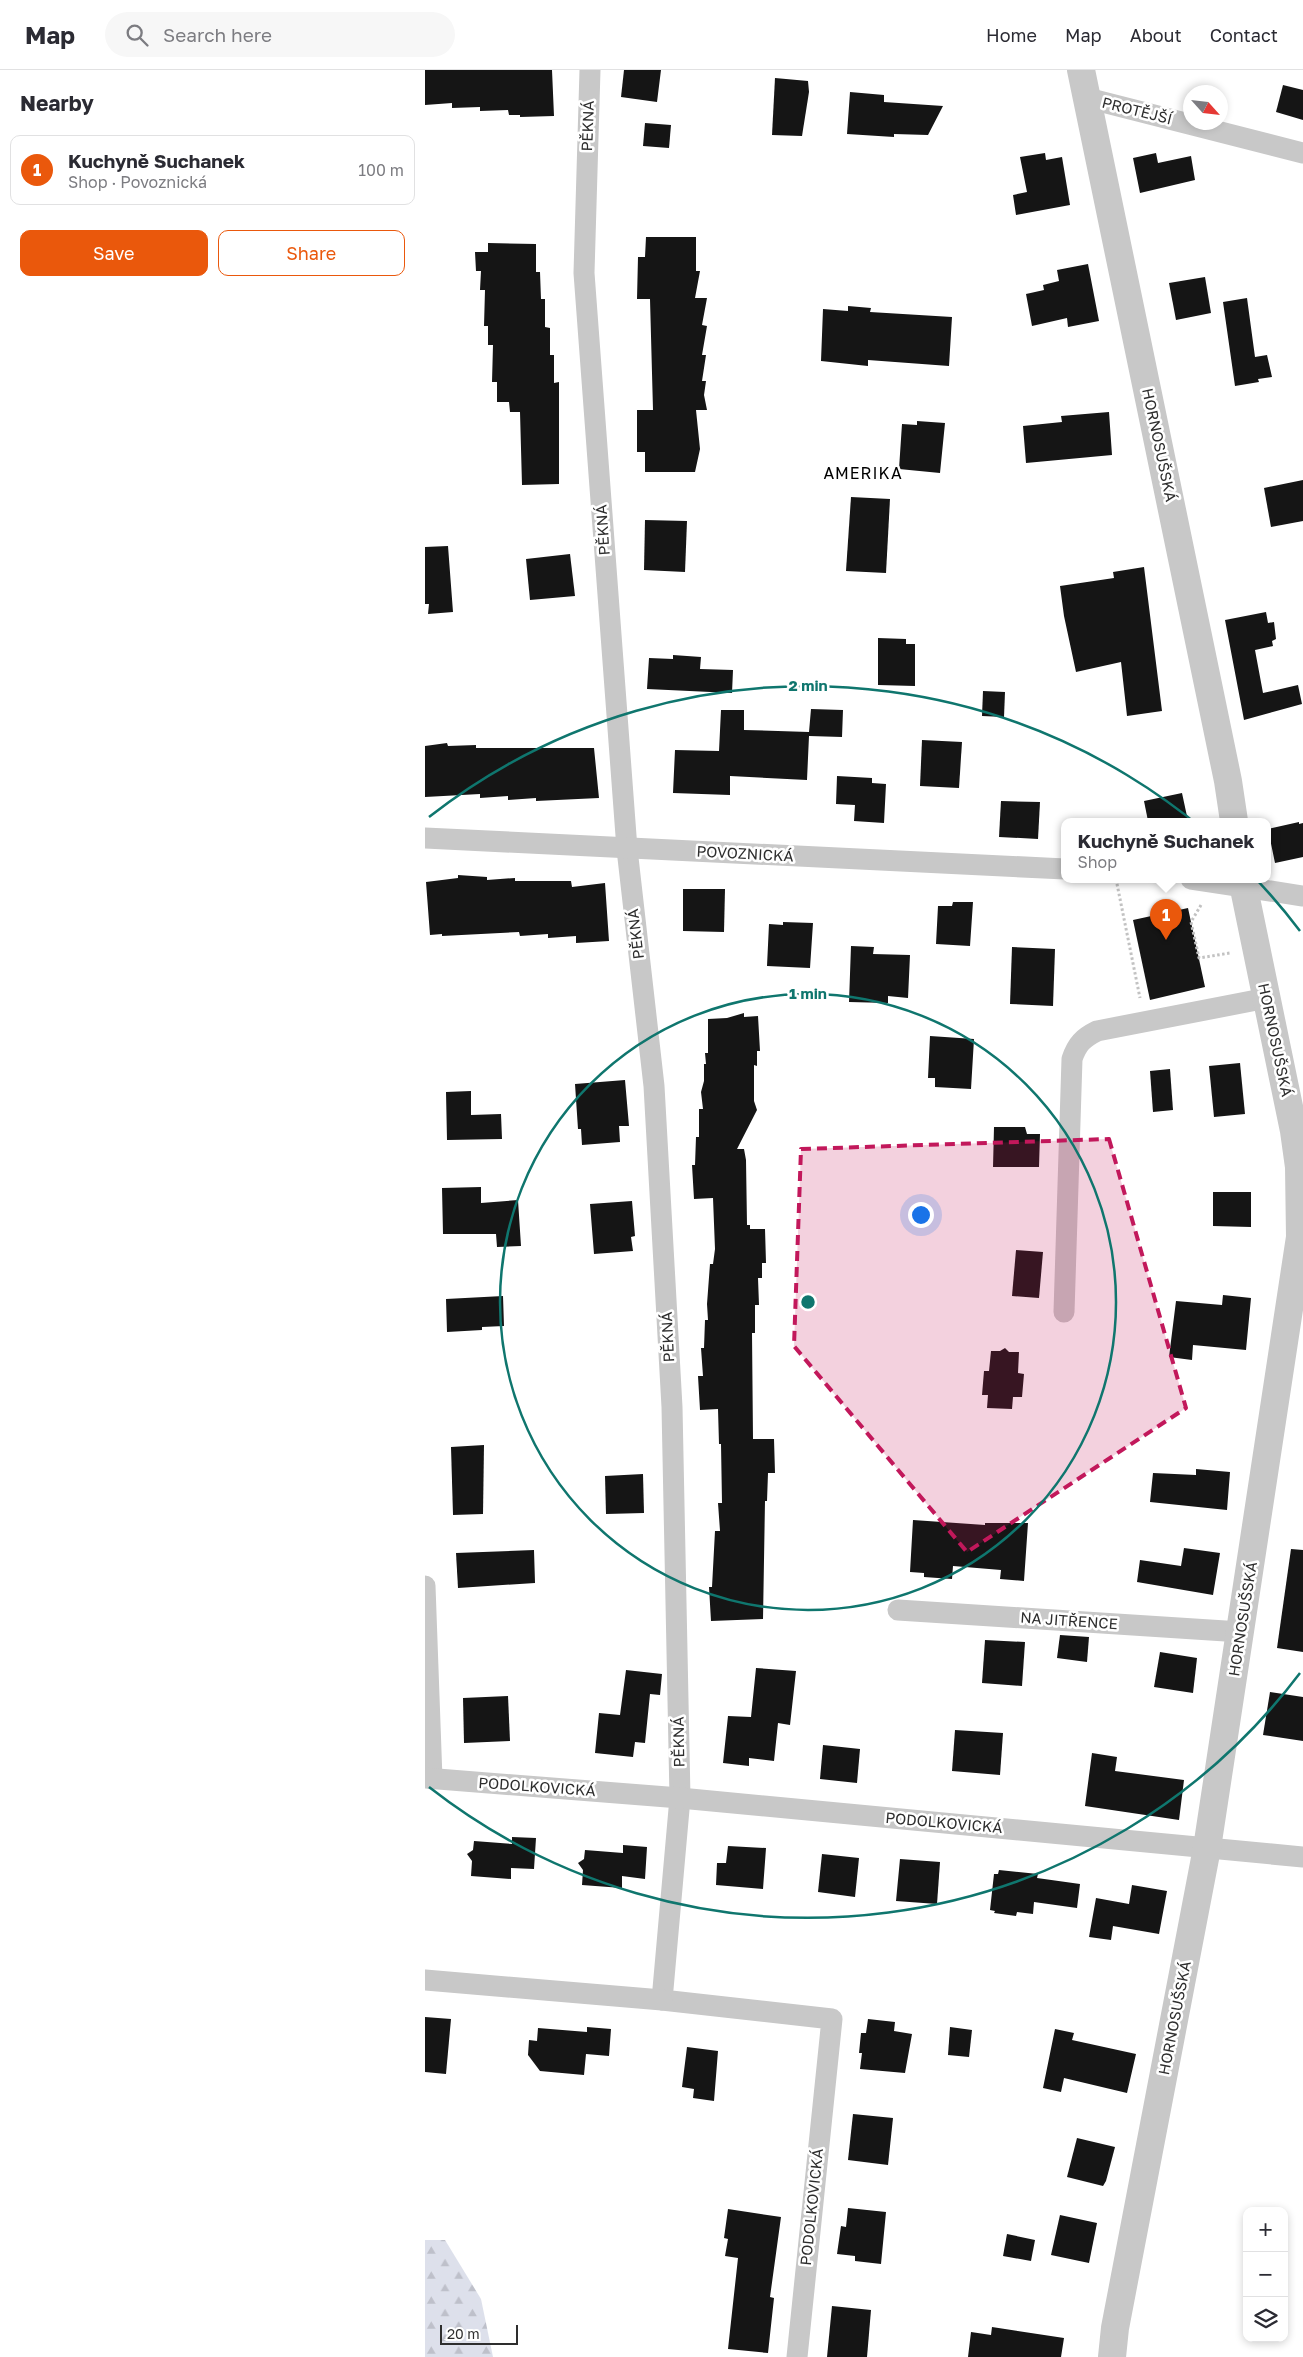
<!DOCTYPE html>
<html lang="en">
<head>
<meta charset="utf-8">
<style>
  :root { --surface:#fff; --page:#f7f7f7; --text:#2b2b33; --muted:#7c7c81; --line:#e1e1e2; --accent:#ea580c }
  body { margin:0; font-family:"Golos Text",sans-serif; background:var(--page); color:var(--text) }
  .controls { position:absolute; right:15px; bottom:15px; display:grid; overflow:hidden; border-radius:10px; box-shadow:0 2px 8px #0003 }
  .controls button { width:45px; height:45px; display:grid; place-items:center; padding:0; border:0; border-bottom:1px solid var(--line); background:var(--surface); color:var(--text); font:25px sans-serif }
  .compass { position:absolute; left:758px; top:15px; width:45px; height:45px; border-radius:50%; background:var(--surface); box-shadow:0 2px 8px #0003; rotate:117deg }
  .scale { position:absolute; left:15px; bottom:12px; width:78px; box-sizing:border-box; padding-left:5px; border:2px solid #2e2e2e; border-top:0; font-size:14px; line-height:18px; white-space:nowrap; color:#2e2e2e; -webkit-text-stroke:4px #fff; paint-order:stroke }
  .you { position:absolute; left:495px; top:1144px; width:18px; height:18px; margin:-12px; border:4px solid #fff; border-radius:50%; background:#1a73e8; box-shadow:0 0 0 8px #1a73e833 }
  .badge { display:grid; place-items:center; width:32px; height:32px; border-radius:50%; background:var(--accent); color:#fff; font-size:16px; font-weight:700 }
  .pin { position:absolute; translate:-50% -41px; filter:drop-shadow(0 1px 2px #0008) }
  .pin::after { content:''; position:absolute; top:26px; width:18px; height:15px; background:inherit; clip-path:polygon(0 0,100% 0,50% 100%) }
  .popup { position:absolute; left:636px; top:748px; width:210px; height:65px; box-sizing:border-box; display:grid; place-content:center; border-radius:10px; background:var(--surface); filter:drop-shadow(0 1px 4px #0005); font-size:16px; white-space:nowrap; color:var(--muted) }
  .popup b { font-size:19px; color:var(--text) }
  .popup::after { content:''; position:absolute; left:50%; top:100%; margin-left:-10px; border:10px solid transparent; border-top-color:var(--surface) }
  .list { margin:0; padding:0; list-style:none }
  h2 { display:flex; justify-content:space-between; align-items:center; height:65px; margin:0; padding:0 20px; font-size:21px }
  h2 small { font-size:16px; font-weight:400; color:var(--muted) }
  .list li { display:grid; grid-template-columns:32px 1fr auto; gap:15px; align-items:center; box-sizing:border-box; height:70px; margin:0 10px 10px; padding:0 10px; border:1px solid var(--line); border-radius:10px }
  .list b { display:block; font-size:19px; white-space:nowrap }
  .list p { margin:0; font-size:16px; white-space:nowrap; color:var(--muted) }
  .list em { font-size:16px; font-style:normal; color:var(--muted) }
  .actions { display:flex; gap:10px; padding:15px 20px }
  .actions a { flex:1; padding:11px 0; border:1px solid var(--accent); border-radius:10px; text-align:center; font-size:18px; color:var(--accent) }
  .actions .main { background:var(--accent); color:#fff }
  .icon { flex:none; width:28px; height:28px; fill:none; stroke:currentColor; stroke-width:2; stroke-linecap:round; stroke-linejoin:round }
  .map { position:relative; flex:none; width:878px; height:2287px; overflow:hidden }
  header { display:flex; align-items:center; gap:30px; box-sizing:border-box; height:70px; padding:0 25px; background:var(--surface); border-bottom:1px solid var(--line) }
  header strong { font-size:24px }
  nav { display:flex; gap:28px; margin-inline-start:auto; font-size:18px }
  .search { width:350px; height:45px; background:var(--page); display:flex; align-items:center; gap:12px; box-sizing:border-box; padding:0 18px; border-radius:28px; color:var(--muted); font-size:19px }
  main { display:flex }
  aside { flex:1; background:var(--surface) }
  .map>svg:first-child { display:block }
  .forest { fill:url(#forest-firs) }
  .building { fill:#151515 }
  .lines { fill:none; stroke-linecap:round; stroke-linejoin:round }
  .path { stroke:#c2c2c2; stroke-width:3; stroke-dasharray:2.5 2.5; stroke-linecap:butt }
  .minor { stroke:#c8c8c8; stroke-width:21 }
  .tertiary { stroke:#c8c8c8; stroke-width:28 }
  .marked { fill:#c2185b; fill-opacity:0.2; stroke:#c2185b; stroke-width:4; stroke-dasharray:10 6; stroke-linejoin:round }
  .ring { fill:none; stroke:#0f766e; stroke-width:2.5 }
  .labels { text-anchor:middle; stroke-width:5; stroke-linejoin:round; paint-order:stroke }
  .street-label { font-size:15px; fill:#2e2e2e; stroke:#fff }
  .neighbourhood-label { font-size:16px; letter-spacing:1px; fill:#000; stroke:#fff }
  .centre { fill:#0f766e; stroke:#fff; stroke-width:2.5 }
  .ring-label { font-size:15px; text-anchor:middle; font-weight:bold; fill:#0f766e; stroke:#fff; stroke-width:5; stroke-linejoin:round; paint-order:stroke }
</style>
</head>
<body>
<header>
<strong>Map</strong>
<div class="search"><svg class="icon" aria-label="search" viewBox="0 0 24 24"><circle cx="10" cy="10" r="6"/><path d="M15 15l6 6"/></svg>Search here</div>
<nav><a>Home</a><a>Map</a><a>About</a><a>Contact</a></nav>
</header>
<main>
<aside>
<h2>Nearby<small></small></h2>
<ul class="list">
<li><span class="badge">1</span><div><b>Kuchyně Suchanek</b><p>Shop · Povoznická</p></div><em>100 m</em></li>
</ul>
<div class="actions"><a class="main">Save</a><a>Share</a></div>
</aside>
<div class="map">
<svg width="878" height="2287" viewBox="0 0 878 2287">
  <defs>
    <pattern id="forest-firs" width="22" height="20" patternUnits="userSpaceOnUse" patternTransform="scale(1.25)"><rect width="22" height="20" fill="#dde0eb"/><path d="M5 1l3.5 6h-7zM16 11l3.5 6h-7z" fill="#bec0ca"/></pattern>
  </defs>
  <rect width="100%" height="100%" fill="#fff"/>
  <polygon class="forest" points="0,2170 20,2170 56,2229 68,2287 0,2287"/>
  <g class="building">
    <polygon points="0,0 127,0 129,46 95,47 95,45 84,45 83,40 55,41 55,37 27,38 27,33 0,35"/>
    <polygon points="199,0 236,0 232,32 196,27"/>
    <polygon points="350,8 383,11 384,22 377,66 347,65"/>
    <polygon points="858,15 878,20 878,50 851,42"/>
    <polygon points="425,22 459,25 459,32 518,36 503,65 469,64 469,67 422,64"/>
    <polygon points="220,53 246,55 244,78 218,76"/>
    <polygon points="620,83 621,90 637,87 645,135 591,145 588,125 602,122 595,87"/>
    <polygon points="731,83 733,93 766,86 770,110 715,123 708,88"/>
    <polygon points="221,167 271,167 271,201 275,201 270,228 282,228 277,255 282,256 277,285 281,285 277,311 281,311 279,325 282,340 271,340 275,379 270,402 220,402 220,382 212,382 212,340 228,340 225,229 212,229 213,187 220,187"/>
    <polygon points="63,173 111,174 111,202 115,202 116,229 120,229 120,257 125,258 125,285 129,285 129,313 134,312 134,414 97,415 95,342 85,342 84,332 72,332 72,312 67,312 68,275 63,275 63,256 59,256 60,220 55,220 56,201 51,201 50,182 63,182"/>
    <polygon points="663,194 674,251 643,257 642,248 607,256 601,224 619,220 618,215 634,211 632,200"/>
    <polygon points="780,207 786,243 751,250 744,213"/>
    <polygon points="822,228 830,287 842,285 847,307 833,309 834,312 810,316 798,232"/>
    <polygon points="423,236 446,238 445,242 527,247 524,296 443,290 443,296 396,291 398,239 423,241"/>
    <polygon points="684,342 687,385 601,393 598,356 637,352 636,346"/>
    <polygon points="492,351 520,353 515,403 474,399 477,354 492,355"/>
    <polygon points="878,410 878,451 846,457 839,418"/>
    <polygon points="426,427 465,429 461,503 421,501"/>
    <polygon points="220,450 262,451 260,502 219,500"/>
    <polygon points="23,476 28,542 3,544 4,534 0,534 0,477"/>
    <polygon points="145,484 150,526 105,530 101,489"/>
    <polygon points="719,497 737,641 702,646 696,592 651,602 639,546 635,516 689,508 688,502"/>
    <polygon points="841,542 843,553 849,552 851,569 847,571 848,576 830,580 838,623 873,615 877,634 819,650 800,550"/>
    <polygon points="453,568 481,569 481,574 490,574 490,616 453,615"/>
    <polygon points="248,585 276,587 275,599 308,600 307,623 222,619 224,588 248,589"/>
    <polygon points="558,621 580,622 579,647 557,646"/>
    <polygon points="386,639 418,640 417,667 384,666 382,710 305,706 305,725 248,723 250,680 294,681 296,640 319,640 319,660 384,662"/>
    <polygon points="497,670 537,672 534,718 495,716"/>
    <polygon points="22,673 23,676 51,675 51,678 169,678 174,728 111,731 111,728 83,730 83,726 55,728 55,724 0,727 0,676"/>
    <polygon points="412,706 447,708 447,713 461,714 459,753 429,751 430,735 411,734"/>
    <polygon points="757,723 763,751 723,751 719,731"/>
    <polygon points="576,731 615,732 613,769 574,767"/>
    <polygon points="874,752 874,754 878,753 878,787 850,793 843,759"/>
    <polygon points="33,805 62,807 62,810 90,808 90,811 146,811 147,817 180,813 184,871 151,873 151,866 123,868 123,864 95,866 94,862 17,866 17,864 5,865 1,812 33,808"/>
    <polygon points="258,819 300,819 299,862 258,861"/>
    <polygon points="528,832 548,832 545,876 511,874 513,836 527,836"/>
    <polygon points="763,838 780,917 725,930 708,850"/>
    <polygon points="358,852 388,853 385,898 342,896 344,854 358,855"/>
    <polygon points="426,876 449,877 448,884 485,885 483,928 463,926 463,933 424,932"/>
    <polygon points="587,877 630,879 628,936 585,934"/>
    <polygon points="319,943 319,947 333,946 335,981 332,981 332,996 329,995 329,1031 332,1040 312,1079 319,1079 321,1090 322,1155 325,1155 325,1159 340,1159 341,1193 337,1193 337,1208 333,1208 334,1235 330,1235 330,1263 327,1263 328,1369 349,1369 350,1403 343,1403 342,1431 340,1431 338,1549 286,1551 284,1517 287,1517 290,1461 295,1461 293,1433 297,1433 296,1374 294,1374 293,1339 275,1340 273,1306 278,1306 276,1278 279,1278 280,1250 283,1250 282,1234 285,1194 288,1194 290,1179 288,1128 269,1129 267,1095 270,1095 271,1067 274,1067 274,1039 278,1039 276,1022 279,1011 279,994 281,994 280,983 283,983 283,949 302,948"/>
    <polygon points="505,966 549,969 546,1019 510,1017 510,1008 503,1008"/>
    <polygon points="815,993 820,1044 789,1047 784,996"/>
    <polygon points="745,999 748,1040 728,1042 725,1001"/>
    <polygon points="200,1010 204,1056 194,1056 195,1072 157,1075 156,1059 153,1059 150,1014"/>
    <polygon points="46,1021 46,1045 76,1044 77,1069 22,1070 21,1022"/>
    <polygon points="569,1057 600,1057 602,1064 615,1064 614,1097 568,1097"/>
    <polygon points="56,1117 56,1133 93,1130 96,1176 72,1177 71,1164 18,1164 17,1118"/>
    <polygon points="788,1122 826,1122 826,1157 788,1156"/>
    <polygon points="207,1131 210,1166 206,1167 208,1181 169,1184 165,1134"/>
    <polygon points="591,1180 618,1182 614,1228 587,1226"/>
    <polygon points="798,1225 826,1228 821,1280 768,1275 767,1290 744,1287 751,1231 797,1235"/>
    <polygon points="78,1226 79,1256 57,1257 57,1260 22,1262 21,1229"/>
    <polygon points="580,1278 584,1282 594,1282 593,1303 599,1304 597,1327 588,1327 587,1339 562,1338 563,1325 557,1325 559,1301 564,1301 566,1281 575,1281"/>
    <polygon points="59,1375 58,1444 28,1445 26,1377"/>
    <polygon points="771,1399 805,1402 802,1440 725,1432 728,1403 771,1405"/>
    <polygon points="218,1404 219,1443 181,1444 180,1406"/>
    <polygon points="488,1450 560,1455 560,1453 603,1453 599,1511 575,1509 576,1500 528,1496 527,1509 499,1507 499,1503 485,1502"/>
    <polygon points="759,1478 795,1483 788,1525 712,1512 715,1490 756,1496"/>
    <polygon points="866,1479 878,1480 878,1582 852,1578"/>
    <polygon points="109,1480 110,1513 33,1518 31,1483"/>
    <polygon points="635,1565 664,1567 662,1592 632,1588"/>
    <polygon points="560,1570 600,1572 597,1616 557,1613"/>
    <polygon points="735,1582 772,1588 768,1623 729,1617"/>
    <polygon points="331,1598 371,1601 365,1655 353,1653 349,1691 324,1688 324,1696 298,1693 303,1646 326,1647"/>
    <polygon points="201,1600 237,1604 235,1625 225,1624 220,1673 210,1672 208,1687 170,1683 174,1643 195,1645"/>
    <polygon points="845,1622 878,1627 878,1671 838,1665"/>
    <polygon points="83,1626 85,1671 39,1673 38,1628"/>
    <polygon points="530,1660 578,1663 575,1705 527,1701"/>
    <polygon points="398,1675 435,1679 432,1713 395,1709"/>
    <polygon points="667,1683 692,1687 690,1701 759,1710 754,1750 660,1736"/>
    <polygon points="87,1767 111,1768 109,1799 86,1798 86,1809 46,1806 47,1791 42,1784 48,1780 49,1771 87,1774"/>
    <polygon points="198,1775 222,1777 220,1809 197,1806 197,1818 157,1815 158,1800 153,1793 159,1789 160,1780 198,1783"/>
    <polygon points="303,1776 341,1778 338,1819 291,1815 292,1793 301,1793"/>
    <polygon points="397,1784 434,1788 430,1827 393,1822"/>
    <polygon points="475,1789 515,1792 512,1834 471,1831"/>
    <polygon points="574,1800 613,1804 612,1808 655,1814 652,1838 609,1832 608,1844 592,1842 591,1846 569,1843 570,1841 565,1840 569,1804 573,1804"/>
    <polygon points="707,1815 742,1821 734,1864 688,1856 686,1870 664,1867 671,1828 704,1834"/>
    <polygon points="0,1947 26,1949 21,2004 0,2002"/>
    <polygon points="443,1949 470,1952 469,1961 487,1964 480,2003 435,1999 437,1983 434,1983 436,1963 441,1963"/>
    <polygon points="162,1957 186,1959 184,1986 161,1984 159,2005 115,2001 103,1985 104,1970 112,1971 113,1958 162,1962"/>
    <polygon points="525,1957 547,1960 544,1987 523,1985"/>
    <polygon points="630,1959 649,1963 647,1970 711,1984 702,2023 639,2008 636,2022 618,2018"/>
    <polygon points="262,1977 293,1981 289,2031 268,2028 269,2019 257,2017"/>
    <polygon points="428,2044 468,2048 463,2095 423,2090"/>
    <polygon points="652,2068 690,2077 681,2111 678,2116 642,2107"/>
    <polygon points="423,2138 461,2142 456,2194 430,2191 430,2186 412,2184 416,2156 421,2157"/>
    <polygon points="303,2139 356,2147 345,2227 349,2228 343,2283 303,2279 313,2188 300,2186 303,2169 299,2168"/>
    <polygon points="635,2145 672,2153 664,2193 626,2185"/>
    <polygon points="582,2164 610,2170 606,2191 578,2186"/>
    <polygon points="407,2236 446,2240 442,2287 402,2287"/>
    <polygon points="567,2257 639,2268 636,2287 543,2287 546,2262 566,2265"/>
  </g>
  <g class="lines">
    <g class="path">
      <polyline points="691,809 715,928"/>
      <polyline points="776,835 766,852 774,888 805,883"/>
    </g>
    <g class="minor">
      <polyline points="165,0 159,203 202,779 229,1016 247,1337 255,1728 237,1930 407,1949 372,2287"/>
      <polyline points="662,28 878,83"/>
      <polyline points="0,768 640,799"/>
      <polyline points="766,809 878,826"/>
      <path d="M 639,1242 L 647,989 C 652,974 658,968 672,961 L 842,928"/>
      <polyline points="0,1516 7,1709"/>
      <polyline points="473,1540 816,1562"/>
      <polyline points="0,1708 255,1728 878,1787"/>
      <polyline points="0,1910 237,1930"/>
    </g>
    <g class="tertiary">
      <polyline points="656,0 803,711 809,751"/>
      <polyline points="687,2287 690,2258 782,1778 875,1167 874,1097 869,1061 817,809"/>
    </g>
  </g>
  <path class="marked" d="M 684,1069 L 761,1338 L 542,1482 L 369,1276 L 376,1079 Z"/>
  <g class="ring">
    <circle cx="383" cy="1232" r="308"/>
    <path d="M875 1603A616 616 0 0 1 4 1717M4 747A616 616 0 0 1 875 861"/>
  </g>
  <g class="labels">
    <g class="street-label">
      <text transform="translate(712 41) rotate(14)" y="5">PROTĚJŠÍ</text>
      <text transform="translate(163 56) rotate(-88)" y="5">PĚKNÁ</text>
      <text transform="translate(734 375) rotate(78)" y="5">HORNOSUŠSKÁ</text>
      <text transform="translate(178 460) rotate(-94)" y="5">PĚKNÁ</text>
      <text transform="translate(320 784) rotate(3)" y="5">POVOZNICKÁ</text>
      <text transform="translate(211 864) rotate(-97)" y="5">PĚKNÁ</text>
      <text transform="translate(850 970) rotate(78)" y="5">HORNOSUŠSKÁ</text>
      <text transform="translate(243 1267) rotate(-93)" y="5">PĚKNÁ</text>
      <text transform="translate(818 1549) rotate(-81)" y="5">HORNOSUŠSKÁ</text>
      <text transform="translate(644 1551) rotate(4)" y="5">NA JITŘENCE</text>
      <text transform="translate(254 1672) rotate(-91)" y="5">PĚKNÁ</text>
      <text transform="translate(112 1717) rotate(4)" y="5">PODOLKOVICKÁ</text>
      <text transform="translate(519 1753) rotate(5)" y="5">PODOLKOVICKÁ</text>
      <text transform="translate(750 1948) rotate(-79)" y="5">HORNOSUŠSKÁ</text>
      <text transform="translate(387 2137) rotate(-84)" y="5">PODOLKOVICKÁ</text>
    </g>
    <g class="neighbourhood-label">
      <text x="438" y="409">AMERIKA</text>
    </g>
  </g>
  <circle cx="383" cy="1232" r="8" class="centre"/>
  <g class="ring-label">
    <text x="383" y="621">2 min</text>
    <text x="383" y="929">1 min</text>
  </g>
</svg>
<div class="controls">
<button>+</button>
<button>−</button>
<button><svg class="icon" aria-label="layers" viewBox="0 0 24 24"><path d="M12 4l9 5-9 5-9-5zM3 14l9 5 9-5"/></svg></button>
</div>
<svg class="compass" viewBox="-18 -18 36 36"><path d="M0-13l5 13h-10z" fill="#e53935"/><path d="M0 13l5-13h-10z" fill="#7c7c81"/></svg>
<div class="scale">20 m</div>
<div class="you"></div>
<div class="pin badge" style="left:741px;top:870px">1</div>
<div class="popup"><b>Kuchyně Suchanek</b>Shop</div>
</div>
</main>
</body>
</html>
